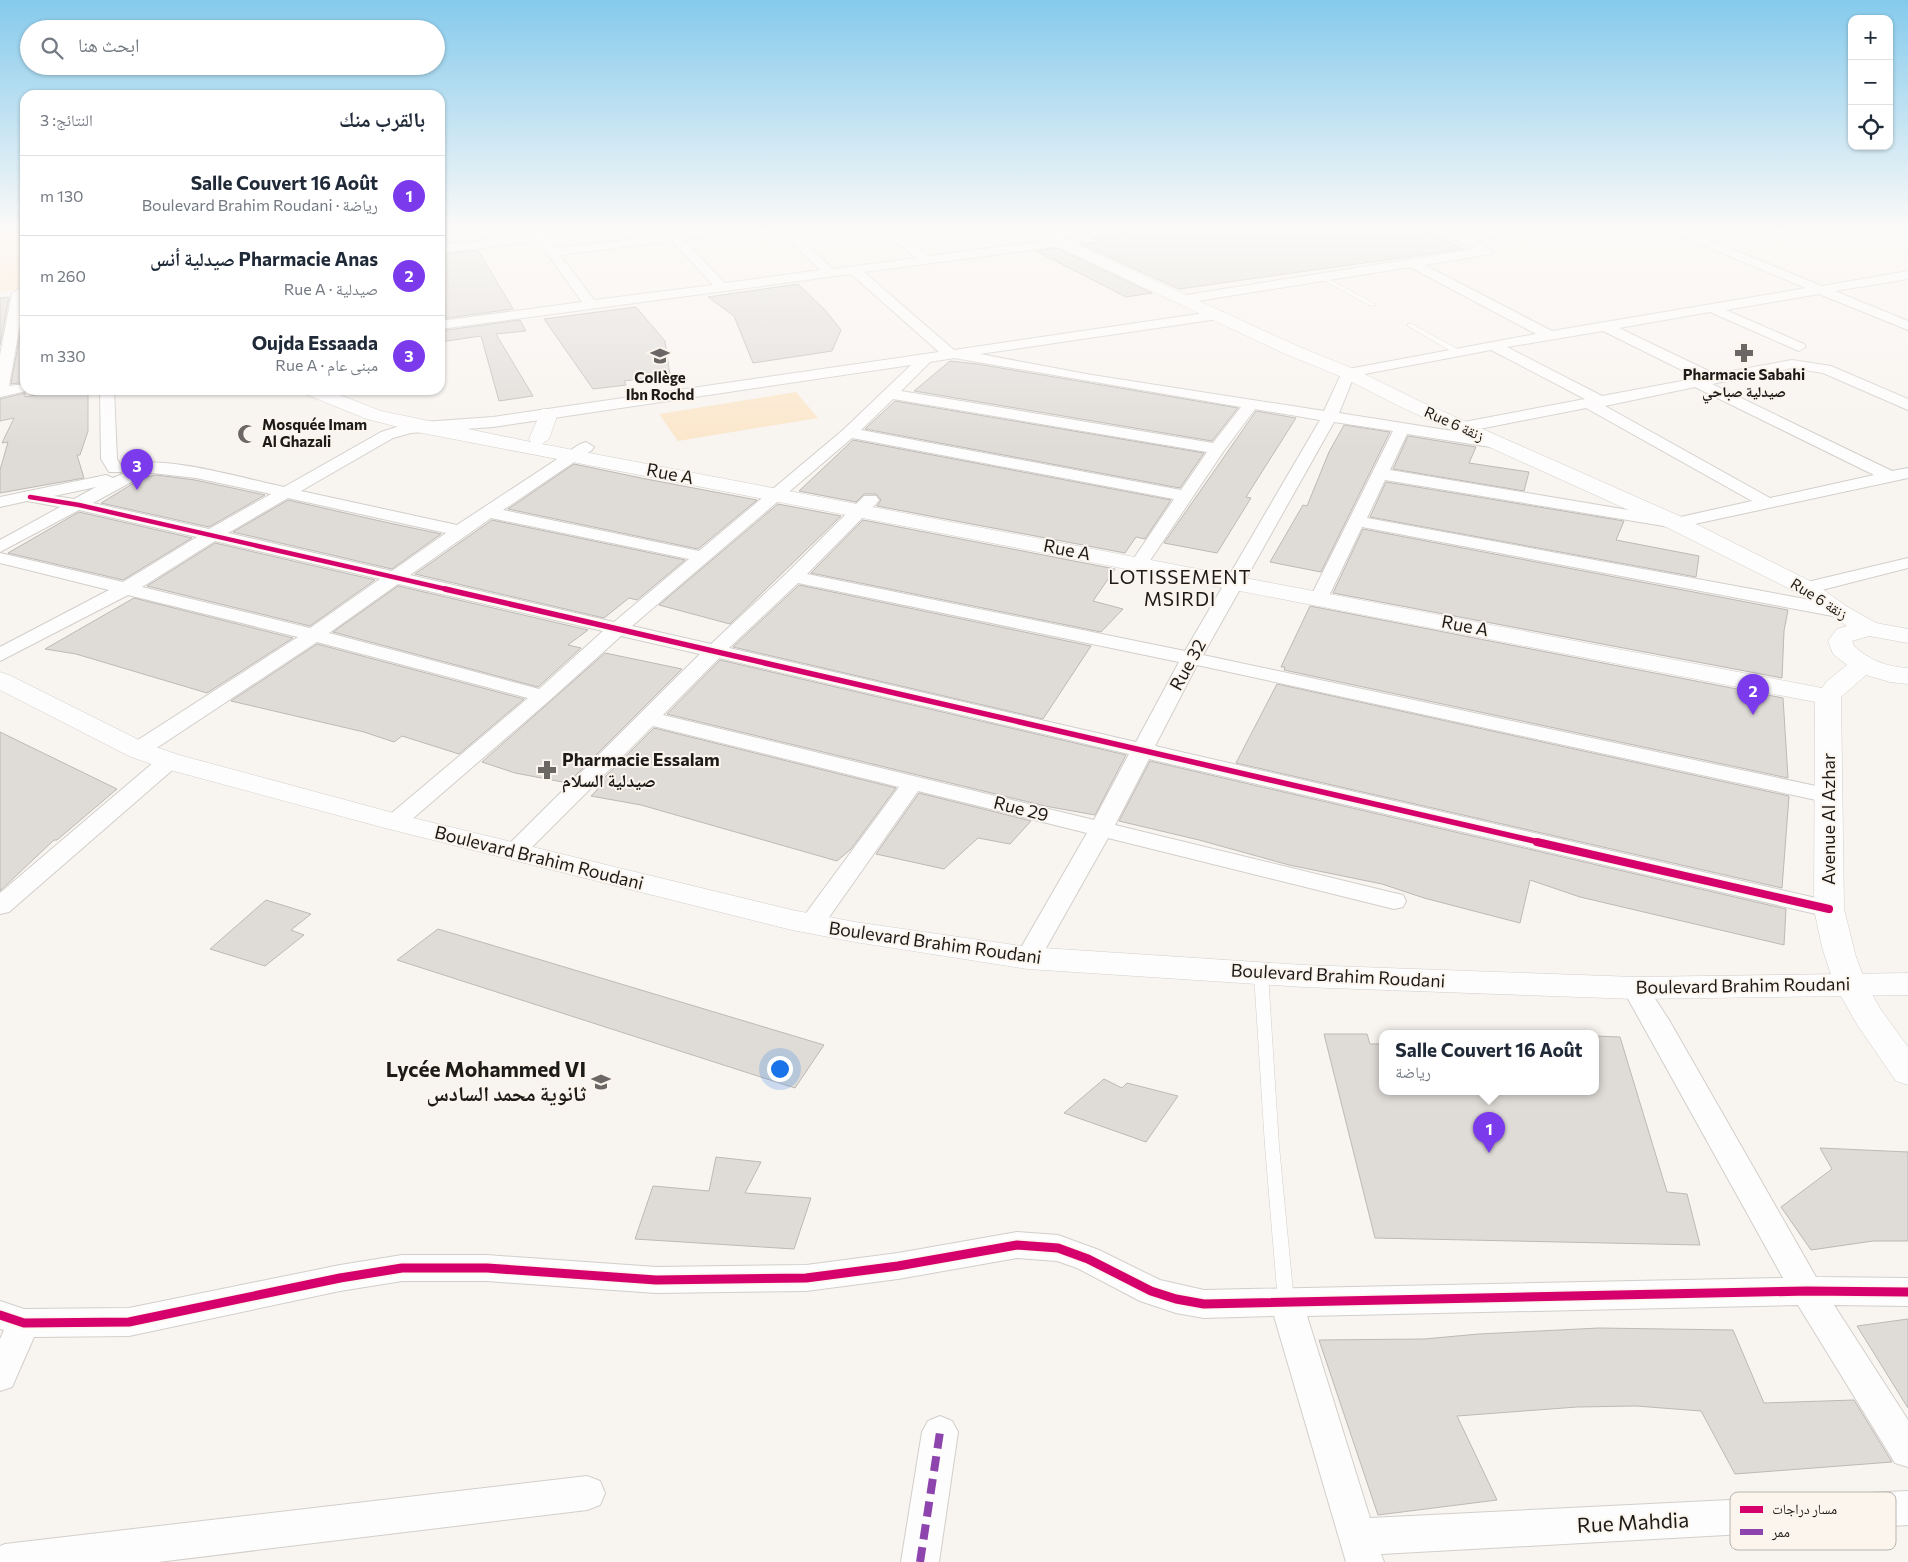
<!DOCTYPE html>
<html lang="ar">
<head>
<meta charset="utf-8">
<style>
  :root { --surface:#fff; --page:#f2f2f3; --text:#1f2937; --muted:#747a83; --line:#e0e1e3; --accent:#7c3aed }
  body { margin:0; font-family:Commissioner,"Noto Naskh Arabic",sans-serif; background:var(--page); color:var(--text); direction:rtl }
  .controls { position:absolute; right:15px; top:15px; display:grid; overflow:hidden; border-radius:10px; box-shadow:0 1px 4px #0004 }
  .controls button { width:45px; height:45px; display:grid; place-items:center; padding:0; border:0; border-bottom:1px solid var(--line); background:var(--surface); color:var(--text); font:25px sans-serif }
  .you { position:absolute; left:779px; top:1068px; width:18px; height:18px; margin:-12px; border:4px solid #fff; border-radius:50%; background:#1a73e8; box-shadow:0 0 0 8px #1a73e833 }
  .badge { display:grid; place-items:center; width:32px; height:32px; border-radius:50%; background:var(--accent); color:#fff; font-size:16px; font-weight:700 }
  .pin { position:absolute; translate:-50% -41px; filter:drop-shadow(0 1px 2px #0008) }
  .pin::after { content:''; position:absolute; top:26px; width:18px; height:15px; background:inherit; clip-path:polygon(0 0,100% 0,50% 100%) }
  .popup { position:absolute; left:1379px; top:1030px; width:220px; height:65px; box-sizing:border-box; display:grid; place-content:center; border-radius:10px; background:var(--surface); filter:drop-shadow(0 1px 4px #0005); font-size:16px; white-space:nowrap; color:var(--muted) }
  .popup b { font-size:19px; color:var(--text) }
  .popup::after { content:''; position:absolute; left:50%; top:100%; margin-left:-10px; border:10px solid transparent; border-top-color:var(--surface) }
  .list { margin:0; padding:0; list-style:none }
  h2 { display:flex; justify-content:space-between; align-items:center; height:65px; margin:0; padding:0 20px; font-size:21px }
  h2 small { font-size:16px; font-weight:400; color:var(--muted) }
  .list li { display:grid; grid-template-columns:32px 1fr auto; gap:15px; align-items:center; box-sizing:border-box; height:80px; padding:0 20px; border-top:1px solid var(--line) }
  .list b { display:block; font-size:19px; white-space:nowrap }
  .list p { margin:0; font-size:16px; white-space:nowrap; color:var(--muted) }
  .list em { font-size:16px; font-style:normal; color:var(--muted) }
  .icon { flex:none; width:28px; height:28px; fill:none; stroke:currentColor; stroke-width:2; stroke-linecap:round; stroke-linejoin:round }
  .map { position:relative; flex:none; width:1908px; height:1562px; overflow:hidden; direction:ltr }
  .search { position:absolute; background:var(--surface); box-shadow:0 1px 4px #0004; left:20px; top:20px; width:425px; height:55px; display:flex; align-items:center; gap:12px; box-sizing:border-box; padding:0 18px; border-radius:28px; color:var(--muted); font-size:19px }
  .panel { position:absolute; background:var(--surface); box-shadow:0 1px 4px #0004; left:20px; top:90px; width:425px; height:305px; border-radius:15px; direction:rtl }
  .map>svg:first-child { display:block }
  .green { fill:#fbe6ca }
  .building { fill:#dfdcd8; stroke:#bcb9b6 }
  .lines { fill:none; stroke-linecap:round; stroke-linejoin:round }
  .service-casing { stroke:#d2cfcb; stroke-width:1 }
  .minor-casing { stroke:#d2cfcb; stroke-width:2 }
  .tertiary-casing { stroke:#d2cfcb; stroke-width:1 }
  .secondary-casing { stroke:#d2cfcb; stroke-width:1 }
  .service { fill:#fefdfd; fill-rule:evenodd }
  .minor { fill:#fefdfd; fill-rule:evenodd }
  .tertiary { fill:#fefdfd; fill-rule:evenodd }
  .secondary { fill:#fefdfd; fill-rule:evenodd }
  .quiet { stroke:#8e44ad; stroke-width:8; stroke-dasharray:15 8; stroke-linecap:butt }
  .cycleway-far3-casing { stroke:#fbf5ed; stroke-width:7 }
  .cycleway-far2-casing { stroke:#fbf5ed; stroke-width:9 }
  .cycleway-far1-casing { stroke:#fbf5ed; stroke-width:11 }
  .cycleway-casing { stroke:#fbf5ed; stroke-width:12 }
  .cycleway-far3 { stroke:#d6006c; stroke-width:4.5 }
  .cycleway-far2 { stroke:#d6006c; stroke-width:5.5 }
  .cycleway-far1 { stroke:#d6006c; stroke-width:8 }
  .cycleway { stroke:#d6006c; stroke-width:9 }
  .labels { text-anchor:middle; stroke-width:4; stroke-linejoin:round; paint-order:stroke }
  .far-poi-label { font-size:15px; font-weight:bold; fill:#1d1b18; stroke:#fbf5ed }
  .far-street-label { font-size:15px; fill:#1d1b18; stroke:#fbf5ed }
  .street-label { font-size:18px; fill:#1d1b18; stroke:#fbf5ed }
  .poi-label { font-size:18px; font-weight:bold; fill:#1d1b18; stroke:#fbf5ed; text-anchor:start }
  .neighbourhood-label { font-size:19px; letter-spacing:1px; fill:#1d1b18; stroke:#fbf5ed }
  .near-poi-label { font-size:21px; font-weight:bold; fill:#1d1b18; stroke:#fbf5ed; text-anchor:end }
  .near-street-label { font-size:21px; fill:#1d1b18; stroke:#fbf5ed }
  .key { fill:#fbf5ed; stroke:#b8b4ad; stroke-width:1 }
  .key-label { font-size:14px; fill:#1d1b18 }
</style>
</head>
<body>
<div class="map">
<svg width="1908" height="1562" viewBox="0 0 1908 1562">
  <rect width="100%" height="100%" fill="#f8f4f0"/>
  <g class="green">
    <polygon points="25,232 25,289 0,292 0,235"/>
    <polygon points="796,392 818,418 678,441 659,414"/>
  </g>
  <g class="building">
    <polygon points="1140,230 1423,230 1463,249 1179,289 1080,244 1100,242 1091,238"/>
    <polygon points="1057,248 1152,293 1126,297 1036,251"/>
    <polygon points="478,250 513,309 440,319 440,255"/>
    <polygon points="798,284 825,310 841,330 832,351 753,363 734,316 708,297"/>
    <polygon points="9,297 0,345 0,298"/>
    <polygon points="25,307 25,382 11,384"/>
    <polygon points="636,307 665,341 670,375 624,381 626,385 593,389 544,319"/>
    <polygon points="520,320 526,331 496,334 533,396 499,401 481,336 440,342 440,331"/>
    <polygon points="950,361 977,364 1238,408 1212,441 914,391"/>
    <polygon points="62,390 88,390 88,431 80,455 77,455 84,478 0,493 0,470 8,442 2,443 14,418 0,421 0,399 25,393 25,397"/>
    <polygon points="895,401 1204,453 1180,488 865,429"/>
    <polygon points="1256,411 1296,418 1246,497 1251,498 1217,553 1164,543"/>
    <polygon points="1344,425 1390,432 1321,572 1270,562 1303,505 1307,506 1329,452"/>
    <polygon points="1408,436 1476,447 1469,463 1529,472 1524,491 1393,469"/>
    <polygon points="853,440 1171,500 1145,539 1136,537 1125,553 877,506 881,500 876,494 864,494 856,502 799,491"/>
    <polygon points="574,464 646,479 757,500 698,549 508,509"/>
    <polygon points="156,475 195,480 265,495 209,527 101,503 142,478"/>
    <polygon points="1386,482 1624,521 1616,540 1699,556 1696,577 1370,517"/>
    <polygon points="288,500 389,523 441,534 392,569 233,532"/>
    <polygon points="778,504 841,516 730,624 659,605"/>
    <polygon points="79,512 192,538 123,580 8,553"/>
    <polygon points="492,520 685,560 637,600 629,598 604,618 415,574"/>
    <polygon points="863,520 1115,569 1093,601 1123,609 1101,632 811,573"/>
    <polygon points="1363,529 1788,610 1784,631 1782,678 1333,593"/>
    <polygon points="215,543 375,580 310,626 147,586"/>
    <polygon points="799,585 1091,646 1043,719 733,647"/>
    <polygon points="398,586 588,630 568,645 581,648 538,687 333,632"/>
    <polygon points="134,598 293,638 207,693 76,654 45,649"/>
    <polygon points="1310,606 1783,698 1788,778 1284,670 1285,667 1281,667"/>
    <polygon points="317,644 524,699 459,754 402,736 394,742 364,732 231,701"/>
    <polygon points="605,653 682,669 568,783 515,773 482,762"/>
    <polygon points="720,660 1126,755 1095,815 1045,806 667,714"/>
    <polygon points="1277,684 1789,796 1782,888 1236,763"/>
    <polygon points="654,728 896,788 851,849 837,861 641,805 591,796 598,789 594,788"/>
    <polygon points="0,732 117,789 57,840 54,840 0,891"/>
    <polygon points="1150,761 1786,909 1784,945 1580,897 1530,880 1520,923 1424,898 1382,884 1289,865 1199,840 1119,821"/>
    <polygon points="919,793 1031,821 1010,844 978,838 944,869 876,854"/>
    <polygon points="266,900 311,914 291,930 304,935 265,966 210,949"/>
    <polygon points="438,929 824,1045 795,1088 397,960"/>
    <polygon points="1324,1034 1367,1034 1370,1044 1383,1044 1383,1092 1595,1092 1595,1036 1620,1037 1667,1192 1687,1194 1700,1245 1375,1238"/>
    <polygon points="1104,1079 1122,1088 1127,1083 1178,1096 1146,1142 1064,1113"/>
    <polygon points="1820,1148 1908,1152 1908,1241 1873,1241 1811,1250 1781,1207 1832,1169"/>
    <polygon points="716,1157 761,1162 745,1193 811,1198 794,1249 635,1239 653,1186 709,1191"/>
    <polygon points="1908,1319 1908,1408 1857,1326"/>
    <polygon points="1599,1328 1733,1330 1764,1403 1854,1400 1892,1462 1735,1474 1701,1411 1636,1406 1577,1407 1457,1416 1497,1500 1378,1515 1319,1340 1424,1339 1479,1334"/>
  </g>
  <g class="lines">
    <g class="service-casing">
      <g id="service">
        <polygon points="1323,276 1375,304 1376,305 1371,306 1321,279 1321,277"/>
        <polygon points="1408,324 1412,324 1461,351 1454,353 1408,326"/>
        <polygon points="1261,970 1266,971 1268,974 1279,1146 1294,1302 1292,1307 1286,1309 1280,1307 1278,1302 1265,1146 1254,974 1256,971"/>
      </g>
    </g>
    <g class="minor-casing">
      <g id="minor">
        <path d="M 536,230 L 574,230 L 568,234 L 547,236 L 555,248 L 709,230 L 742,230 L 736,234 L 684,240 L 725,283 L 820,270 L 779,230 L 791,230 L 833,269 L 916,258 L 881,230 L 894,230 L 929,256 L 1049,240 L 1045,237 C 1055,227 1099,230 1114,230 L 1108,234 L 1064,239 L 1068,242 L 1062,246 L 864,272 L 954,350 L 1218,311 L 1223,312 L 1225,315 L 1223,318 L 1218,319 L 980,354 L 1092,375 L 1324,411 L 1343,370 L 1536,334 L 1410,267 L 1185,303 L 1180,302 L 1178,299 L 1180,296 L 1474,249 L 1441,233 L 1439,230 L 1453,230 L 1463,235 L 1501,230 L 1531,230 L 1525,234 L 1475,240 L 1493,251 L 1491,254 L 1425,265 L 1552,331 L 1806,288 L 1673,233 L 1671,230 L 1686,230 L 1822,286 L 1908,271 L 1908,279 L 1835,291 L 1908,321 L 1908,330 L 1819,294 L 1726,310 L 1804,344 L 1806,347 L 1799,351 L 1710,312 L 1619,328 L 1715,374 L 1792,360 L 1831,366 L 1908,399 L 1908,410 L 1823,373 L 1792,368 L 1712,384 L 1892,471 L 1908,468 L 1908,478 L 1676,528 L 1385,480 L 1367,518 L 1838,605 L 1845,607 L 1848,611 L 1845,615 L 1838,617 L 1362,527 L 1328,598 L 1326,602 L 1312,602 L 1310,598 L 1393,431 L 1334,422 L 1203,655 L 1830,789 L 1838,791 L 1841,796 L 1838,801 L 1830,803 L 1197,665 L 1155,746 L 1829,901 L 1838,903 L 1841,909 L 1838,915 L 1829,917 L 1149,759 L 1115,825 L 1394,893 L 1403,895 L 1406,901 L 1403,907 L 1394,909 L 1108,838 L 1037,964 L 1028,967 L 1019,964 L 1015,958 L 1087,833 L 918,791 L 820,930 L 811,932 L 802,930 L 798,924 L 899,787 L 653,726 L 523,856 L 515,858 L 507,856 L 503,851 L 507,846 L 700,654 L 621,636 L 550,700 L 403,827 L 395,829 L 387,827 L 383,822 L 387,817 L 528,698 L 317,642 L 146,755 L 138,757 L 130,755 L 127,750 L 130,745 L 298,637 L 128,595 L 0,661 L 0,647 L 109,590 L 0,563 L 0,553 L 123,582 L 197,537 L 79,510 L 0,552 L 0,540 L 60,507 L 27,501 L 0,507 L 0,497 L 106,475 L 113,478 L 127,472 L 133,473 L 135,477 L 133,481 L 93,503 L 209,529 L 271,494 L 196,478 L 144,472 L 138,470 L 136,467 L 138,464 C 168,456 250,480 284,487 L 381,432 L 409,423 L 493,417 L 939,352 L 851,274 L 440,329 L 440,321 L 582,302 L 538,241 L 440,253 L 440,245 L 535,234 ZM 672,241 L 713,285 L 594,300 L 560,255 ZM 1603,331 L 1698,378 L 1602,396 L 1507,347 ZM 1491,350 L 1585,399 L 1464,422 L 1458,424 L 1456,427 L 1458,430 L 1464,432 L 1586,408 L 1752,501 L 1676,518 L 1390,470 L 1407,434 L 1497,448 L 1505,443 L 1497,438 L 1339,413 L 1354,376 ZM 954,358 L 1241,407 L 1213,443 L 901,391 L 930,362 ZM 911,365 L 843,430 L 699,551 L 503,510 L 592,450 L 594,447 L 586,442 L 580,444 L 457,525 L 301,491 L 393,438 L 411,433 L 493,427 ZM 1695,387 L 1874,475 L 1770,498 L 1605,406 ZM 893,399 L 1207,452 L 1181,490 L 861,430 ZM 1255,409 L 1320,420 L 1185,651 L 807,574 L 876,504 L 879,500 L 876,496 L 864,496 L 787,573 L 711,644 L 632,626 L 852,438 L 1174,499 L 1130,564 L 1133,568 L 1145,568 L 1223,452 ZM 96,487 L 74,499 L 54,496 ZM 288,498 L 446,533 L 392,571 L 228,533 ZM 491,518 L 689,559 L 614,622 L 410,575 ZM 215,541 L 380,579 L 310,628 L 142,587 ZM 798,583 L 1179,662 L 1136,742 L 729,648 ZM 398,584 L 603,631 L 539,689 L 329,633 ZM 719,658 L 1129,754 L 1094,820 L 663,715 Z"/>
        <polygon points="1897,230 1908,230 1908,235 1899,233"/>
        <polygon points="19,289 24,290 25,296 9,386 25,384 25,390 31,390 0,397 0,355 12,293"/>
        <polygon points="100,390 114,390 117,459 123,469 121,472 109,472 101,459"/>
        <polygon points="1908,558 1908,568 1806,594 1799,592 1797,588 1799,584"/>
        <polygon points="169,754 177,756 180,761 177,766 9,912 0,914 0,893 161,756"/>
        <polygon points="1635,979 1644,982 1669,1020 1816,1277 1908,1278 1908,1306 1834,1305 1908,1420 1908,1467 1895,1463 1798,1305 1307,1316 1370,1518 1908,1491 1908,1525 1381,1554 1384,1562 1346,1562 1274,1316 1204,1318 1176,1313 1140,1301 1077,1268 1057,1261 1017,1258 898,1279 806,1291 656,1293 487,1281 402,1281 340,1291 129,1336 34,1337 12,1387 0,1391 0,1339 4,1330 0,1329 0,1301 24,1309 129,1308 340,1265 402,1255 487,1255 656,1267 806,1265 898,1253 1017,1232 1058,1235 1099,1250 1160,1280 1204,1290 1783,1278 1622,988 1626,982"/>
        <polygon points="940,1416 952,1421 958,1432 939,1562 901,1562 922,1432 928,1421"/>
        <polygon points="587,1476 600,1481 605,1493 600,1505 587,1510 158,1562 0,1562 0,1546 5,1544"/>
      </g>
    </g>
    <g class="tertiary-casing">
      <path id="tertiary" d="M 1027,230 L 1045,230 L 1295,345 L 1354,369 L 1417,400 L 1684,518 L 1814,583 L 1846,606 L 1876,623 L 1908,629 L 1908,643 L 1869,636 L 1852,641 L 1854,646 C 1869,660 1887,667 1908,668 L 1908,684 L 1890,682 L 1866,675 L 1841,697 L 1844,909 L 1856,957 L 1866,984 L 1881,1010 L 1908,1047 L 1908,1085 L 1896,1081 L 1858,1026 L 1834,984 L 1822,947 L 1814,909 L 1815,702 L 422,433 L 367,419 L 305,394 L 302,390 L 327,390 L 381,411 L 531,442 L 529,439 L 542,409 L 556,409 L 558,413 L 549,439 L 542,444 L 1822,688 L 1827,681 L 1847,665 L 1833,654 L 1828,641 L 1837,629 L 1847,626 L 1798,593 L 1668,528 L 1403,408 L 1342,377 L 1283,353 L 1029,233 Z"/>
    </g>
    <g class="secondary-casing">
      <g id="secondary">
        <polygon points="0,230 20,230 18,233 0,235"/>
        <polygon points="0,672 9,675 147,744 179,755 401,815 792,910 855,922 1028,947 1303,965 1635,977 1908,973 1908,995 1635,999 1303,987 1028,969 855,942 792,930 385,828 159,767 129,756 0,690"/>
      </g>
    </g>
    <use href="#service" class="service"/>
    <use href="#minor" class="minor"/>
    <use href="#tertiary" class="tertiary"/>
    <use href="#secondary" class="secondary"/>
    <polyline class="quiet" points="920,1562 940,1432"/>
    <g class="cycleway-far3-casing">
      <polyline id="cycleway-far3" points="30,497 79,505 450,590"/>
    </g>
    <g class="cycleway-far2-casing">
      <polyline id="cycleway-far2" points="445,589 1543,843"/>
    </g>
    <g class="cycleway-far1-casing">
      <polyline id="cycleway-far1" points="1537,842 1829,909"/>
    </g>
    <g class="cycleway-casing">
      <polyline id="cycleway" points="0,1315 24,1323 129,1322 340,1278 402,1268 487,1268 656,1280 806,1278 898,1266 1017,1245 1058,1248 1088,1259 1151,1291 1176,1299 1204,1304 1807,1291 1908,1292"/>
    </g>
    <use href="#cycleway-far3" class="cycleway-far3"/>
    <use href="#cycleway-far2" class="cycleway-far2"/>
    <use href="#cycleway-far1" class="cycleway-far1"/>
    <use href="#cycleway" class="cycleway"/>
  </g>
  <linearGradient id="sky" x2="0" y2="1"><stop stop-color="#85caec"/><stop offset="0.51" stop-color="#fcfaf8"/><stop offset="1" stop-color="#fcfaf8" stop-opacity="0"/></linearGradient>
  <rect width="1908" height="448" fill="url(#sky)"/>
  <defs>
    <g id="pharmacy-bare" transform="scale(1.5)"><path d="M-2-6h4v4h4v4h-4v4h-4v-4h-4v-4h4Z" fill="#6a6764" stroke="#fbf5ed" stroke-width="2.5" paint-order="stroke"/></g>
    <g id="school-bare" transform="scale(1.5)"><path d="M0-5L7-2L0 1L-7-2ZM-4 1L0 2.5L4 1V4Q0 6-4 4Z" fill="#6a6764" stroke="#fbf5ed" stroke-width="2.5" paint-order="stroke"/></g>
    <g id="mosque-bare" transform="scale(1.5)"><path d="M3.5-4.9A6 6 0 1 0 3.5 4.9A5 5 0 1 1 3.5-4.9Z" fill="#6a6764" stroke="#fbf5ed" stroke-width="2.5" paint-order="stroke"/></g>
  </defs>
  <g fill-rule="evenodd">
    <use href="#pharmacy-bare" x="1744" y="353"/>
    <use href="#school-bare" x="660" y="356"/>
    <use href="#mosque-bare" x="247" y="434"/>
    <use href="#pharmacy-bare" x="547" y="770"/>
    <use href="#school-bare" x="601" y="1082"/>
  </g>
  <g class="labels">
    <g class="far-poi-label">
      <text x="1744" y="380">Pharmacie Sabahi<tspan x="1744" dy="17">صيدلية صباحي</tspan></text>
      <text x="660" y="383">Collège<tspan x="660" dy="17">Ibn Rochd</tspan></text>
      <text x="262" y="430" text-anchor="start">Mosquée Imam<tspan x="262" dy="17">Al Ghazali</tspan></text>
    </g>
    <g class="far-street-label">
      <text transform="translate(1454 424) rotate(24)" y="5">Rue 6 زنقة</text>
      <text transform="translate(1819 599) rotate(32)" y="5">Rue 6 زنقة</text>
    </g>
    <g class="street-label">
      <text transform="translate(670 474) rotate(11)" y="6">Rue A</text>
      <text transform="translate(1067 550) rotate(11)" y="6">Rue A</text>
      <text transform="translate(1465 626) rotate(11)" y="6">Rue A</text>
      <text transform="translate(1188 665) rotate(-61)" y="6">Rue 32</text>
      <text transform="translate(1021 809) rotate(14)" y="6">Rue 29</text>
      <text transform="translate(1829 819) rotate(-90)" y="6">Avenue Al Azhar</text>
      <text transform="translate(539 858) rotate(14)" y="6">Boulevard Brahim Roudani</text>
      <text transform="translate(935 943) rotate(8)" y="6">Boulevard Brahim Roudani</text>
      <text transform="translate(1338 976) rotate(3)" y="6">Boulevard Brahim Roudani</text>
      <text transform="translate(1743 986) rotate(-1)" y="6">Boulevard Brahim Roudani</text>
    </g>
    <g class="poi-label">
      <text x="562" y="766">Pharmacie Essalam<tspan x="562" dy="21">صيدلية السلام</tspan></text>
    </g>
    <g class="neighbourhood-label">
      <text x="1180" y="584">LOTISSEMENT<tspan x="1180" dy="22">MSIRDI</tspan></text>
    </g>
    <g class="near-poi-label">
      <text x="586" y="1077">Lycée Mohammed VI<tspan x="586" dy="24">ثانوية محمد السادس</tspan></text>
    </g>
    <g class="near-street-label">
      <text transform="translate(1633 1523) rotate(-3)" y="7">Rue Mahdia</text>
    </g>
  </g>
  <rect x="1730" y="1492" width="166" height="58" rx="8" class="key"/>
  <rect x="1740" y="1506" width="23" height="7" fill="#d6006c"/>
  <rect x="1740" y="1529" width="23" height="6" fill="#8e44ad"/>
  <g class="key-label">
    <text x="1772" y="1514">مسار دراجات</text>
    <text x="1772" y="1537">ممر</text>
  </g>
</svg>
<div class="controls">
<button>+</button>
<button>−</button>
<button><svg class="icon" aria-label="locate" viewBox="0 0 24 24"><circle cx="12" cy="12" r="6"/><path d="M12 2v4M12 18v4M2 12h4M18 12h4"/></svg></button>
</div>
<div class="you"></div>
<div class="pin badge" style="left:1489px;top:1153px">1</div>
<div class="popup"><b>Salle Couvert 16 Août</b>رياضة</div>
<div class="pin badge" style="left:1753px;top:715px">2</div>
<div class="pin badge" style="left:137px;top:490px">3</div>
<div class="search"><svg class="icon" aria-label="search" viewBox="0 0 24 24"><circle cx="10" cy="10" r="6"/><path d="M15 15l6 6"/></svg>ابحث هنا</div>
<section class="panel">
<h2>بالقرب منك<small>النتائج: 3</small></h2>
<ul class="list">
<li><span class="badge">1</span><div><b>Salle Couvert 16 Août</b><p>رياضة · Boulevard Brahim Roudani</p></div><em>130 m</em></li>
<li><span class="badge">2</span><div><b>Pharmacie Anas صيدلية أنس</b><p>صيدلية · Rue A</p></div><em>260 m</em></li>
<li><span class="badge">3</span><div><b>Oujda Essaada</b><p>مبنى عام · Rue A</p></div><em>330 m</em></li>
</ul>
</section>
</div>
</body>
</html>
